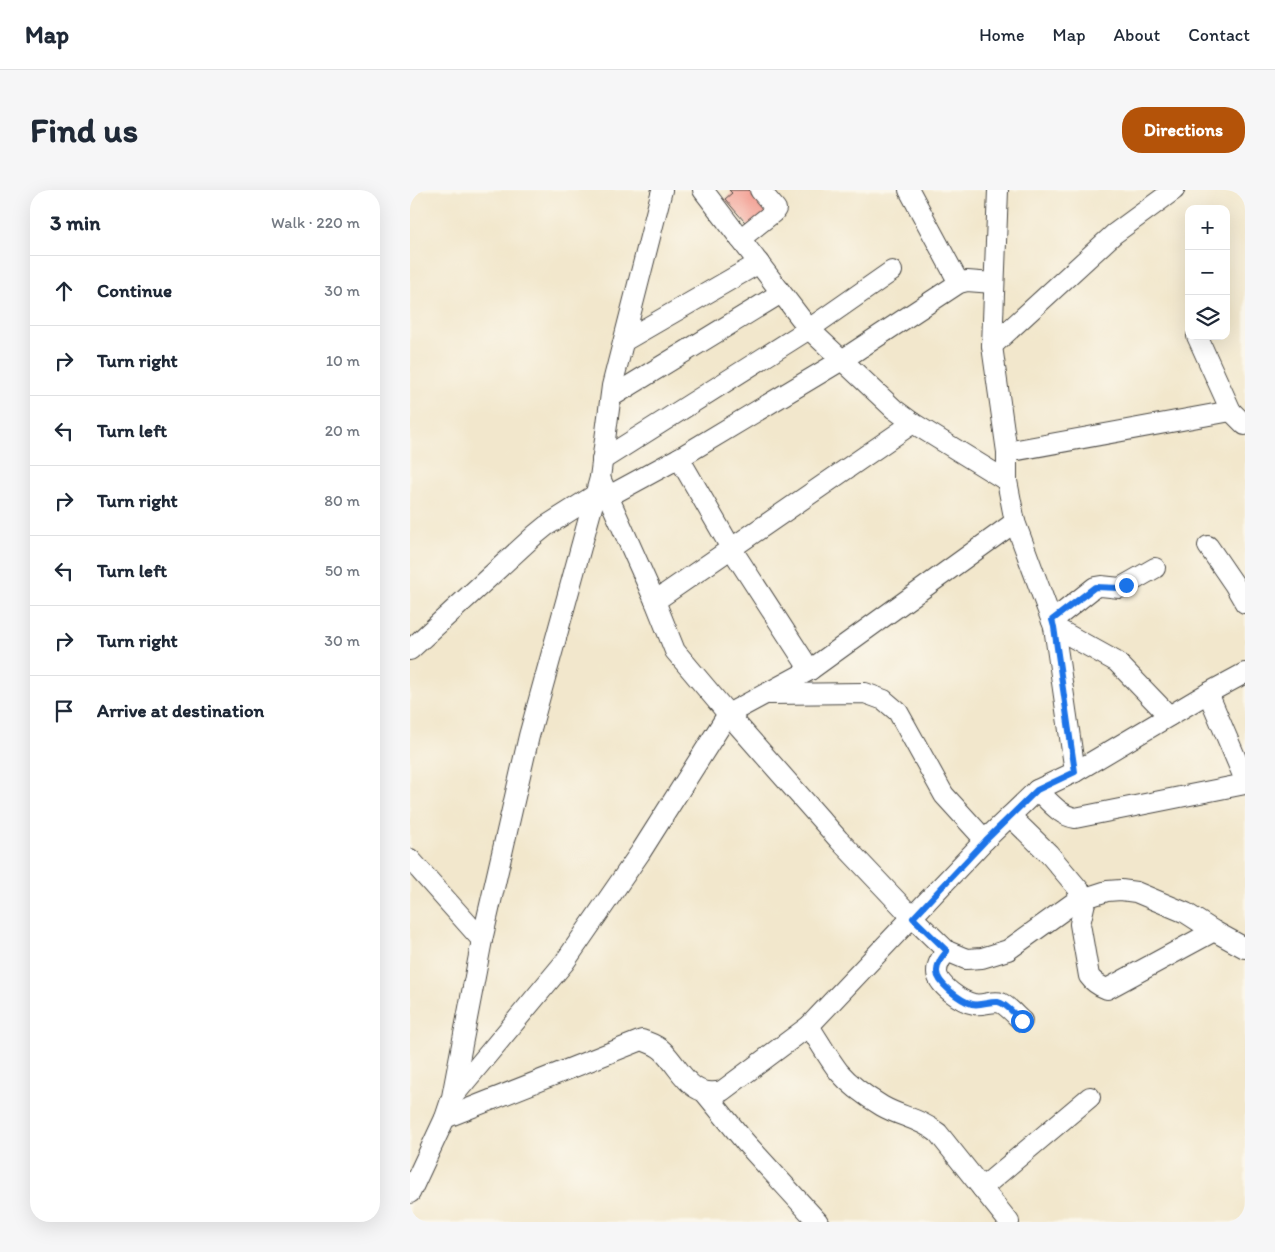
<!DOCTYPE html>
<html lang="en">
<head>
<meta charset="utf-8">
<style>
  :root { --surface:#fff; --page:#f6f6f7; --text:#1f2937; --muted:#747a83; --line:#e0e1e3; --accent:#b45309 }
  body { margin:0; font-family:Itim,sans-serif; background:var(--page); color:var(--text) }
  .controls { position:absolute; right:15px; top:15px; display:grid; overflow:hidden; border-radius:10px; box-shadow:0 5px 20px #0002 }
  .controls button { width:45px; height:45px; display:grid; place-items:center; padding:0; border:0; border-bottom:1px solid var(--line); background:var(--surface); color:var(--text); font:25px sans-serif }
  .stop { position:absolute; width:15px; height:15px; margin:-11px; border:4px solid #1a73e8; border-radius:50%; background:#fff }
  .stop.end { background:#1a73e8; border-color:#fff; box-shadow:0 1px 5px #0008 }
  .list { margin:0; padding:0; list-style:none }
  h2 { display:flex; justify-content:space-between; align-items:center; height:65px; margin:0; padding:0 20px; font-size:21px }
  h2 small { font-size:16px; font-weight:400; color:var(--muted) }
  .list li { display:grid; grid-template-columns:32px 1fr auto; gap:15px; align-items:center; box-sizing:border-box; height:70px; padding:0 20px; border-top:1px solid var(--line) }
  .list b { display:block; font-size:19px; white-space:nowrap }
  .list em { font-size:16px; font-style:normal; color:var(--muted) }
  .icon { flex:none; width:28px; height:28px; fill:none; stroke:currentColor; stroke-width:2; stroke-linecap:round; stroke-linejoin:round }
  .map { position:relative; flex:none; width:835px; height:1032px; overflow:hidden; border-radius:20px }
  header { display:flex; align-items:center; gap:30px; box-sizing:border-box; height:70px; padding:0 25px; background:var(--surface); border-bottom:1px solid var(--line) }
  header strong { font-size:24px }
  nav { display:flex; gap:28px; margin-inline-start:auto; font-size:18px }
  .intro { display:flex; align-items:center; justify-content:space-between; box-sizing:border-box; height:120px; padding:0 30px }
  h1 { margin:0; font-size:35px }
  .button { padding:12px 22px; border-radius:20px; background:var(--accent); color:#fff; font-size:18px; font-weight:700 }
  main { display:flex; gap:30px; padding:0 30px }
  aside { flex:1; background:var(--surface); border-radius:20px; box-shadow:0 5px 20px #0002 }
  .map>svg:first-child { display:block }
  .building { fill:#f3a296 }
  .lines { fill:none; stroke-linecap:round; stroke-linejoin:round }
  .minor-casing { stroke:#494743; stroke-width:22 }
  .minor { stroke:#fff; stroke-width:20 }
  .route { stroke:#1a73e8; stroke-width:6 }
</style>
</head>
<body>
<header>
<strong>Map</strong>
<nav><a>Home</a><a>Map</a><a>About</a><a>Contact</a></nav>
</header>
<div class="intro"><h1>Find us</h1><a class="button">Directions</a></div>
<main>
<aside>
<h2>3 min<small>Walk · 220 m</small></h2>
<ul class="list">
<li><svg class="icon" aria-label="ahead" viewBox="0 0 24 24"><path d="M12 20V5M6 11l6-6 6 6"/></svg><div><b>Continue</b></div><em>30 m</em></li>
<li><svg class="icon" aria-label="right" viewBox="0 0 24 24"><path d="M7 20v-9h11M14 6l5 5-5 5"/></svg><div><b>Turn right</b></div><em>10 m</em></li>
<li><svg class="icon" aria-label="left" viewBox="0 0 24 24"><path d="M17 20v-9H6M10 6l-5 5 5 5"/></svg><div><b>Turn left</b></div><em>20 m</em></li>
<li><svg class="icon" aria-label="right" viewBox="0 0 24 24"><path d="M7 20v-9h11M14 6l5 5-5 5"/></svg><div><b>Turn right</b></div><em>80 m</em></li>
<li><svg class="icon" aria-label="left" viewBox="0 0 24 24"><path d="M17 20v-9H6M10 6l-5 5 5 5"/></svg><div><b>Turn left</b></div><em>50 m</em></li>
<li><svg class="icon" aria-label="right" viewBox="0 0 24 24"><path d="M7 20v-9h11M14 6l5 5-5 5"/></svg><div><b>Turn right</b></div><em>30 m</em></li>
<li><svg class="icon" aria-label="arrive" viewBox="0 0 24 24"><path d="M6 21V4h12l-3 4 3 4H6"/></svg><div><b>Arrive at destination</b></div></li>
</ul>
</aside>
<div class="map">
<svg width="835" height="1032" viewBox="0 0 835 1032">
  <rect width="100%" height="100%" fill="#fbf7ec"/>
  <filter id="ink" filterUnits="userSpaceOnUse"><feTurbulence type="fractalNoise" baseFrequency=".02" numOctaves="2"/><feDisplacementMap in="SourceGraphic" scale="10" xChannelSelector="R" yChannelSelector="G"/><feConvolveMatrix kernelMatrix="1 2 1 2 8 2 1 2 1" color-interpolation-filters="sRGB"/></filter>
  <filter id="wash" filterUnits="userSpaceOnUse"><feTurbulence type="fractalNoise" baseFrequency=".0096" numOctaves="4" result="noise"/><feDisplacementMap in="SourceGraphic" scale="20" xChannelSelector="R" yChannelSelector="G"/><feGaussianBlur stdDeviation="1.12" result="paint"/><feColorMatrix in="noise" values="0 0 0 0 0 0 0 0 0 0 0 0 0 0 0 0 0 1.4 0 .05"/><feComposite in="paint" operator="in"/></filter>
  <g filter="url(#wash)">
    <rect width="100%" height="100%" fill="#f2e7cc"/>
    <g id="blocks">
      <polygon class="building" points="319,0 345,0 361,20 340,38 315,9 322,3"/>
    </g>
  </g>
  <g filter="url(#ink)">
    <use href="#blocks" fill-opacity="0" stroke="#494743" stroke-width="1"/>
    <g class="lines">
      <g class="minor-casing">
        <g id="minor">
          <polyline points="293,0 399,139 484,219 503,233 597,291"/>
          <polyline points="499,0 549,93"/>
          <polyline points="588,0 582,156 597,262 597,291 605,332 644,437 665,582"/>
          <polyline points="330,49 364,22 366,19 350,0"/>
          <polyline points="787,146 821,221 835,235"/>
          <polyline points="214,151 349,73"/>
          <polyline points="582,156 704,44 764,0"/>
          <polyline points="201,207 371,103"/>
          <polyline points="597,262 821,221"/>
          <polyline points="269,268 321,358 400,480"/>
          <polyline points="192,270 399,139 482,81"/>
          <polyline points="190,288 245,411 265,461 318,524 429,650 503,728 537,761 556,769 572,768 598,760 666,711 697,701 711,700 726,702 776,723 804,741 835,758"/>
          <polyline points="199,306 269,268 432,170 549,93 557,91 583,93"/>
          <polyline points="798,356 824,394 835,413"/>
          <polyline points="245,411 503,233"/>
          <polyline points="642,431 685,397 691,396 710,398 745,378"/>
          <polyline points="644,437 707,472 759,526"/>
          <polyline points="0,460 125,345 136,336 185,305"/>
          <polyline points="798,503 835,590"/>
          <polyline points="359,504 455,503 474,510 488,522 534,605 575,650"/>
          <path d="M 627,600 C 639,611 649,625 665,628 L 835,594"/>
          <path d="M 600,626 L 639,664 L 676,708 L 670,734 L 679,786 C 684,793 689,796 697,799 L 804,741"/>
          <polyline points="0,669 72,750"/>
          <path d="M 537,761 C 532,767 527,773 527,782 C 527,795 552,812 564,814 C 573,816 583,810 591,813 C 599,817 606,826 612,831"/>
          <path d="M 399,836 C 409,851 418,868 429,882 C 441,896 457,907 472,916 C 491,927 509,928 528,943 L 599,1032"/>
          <polyline points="295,903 335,952 408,1032"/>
          <polyline points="44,905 154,773 230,663 318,524 400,480 605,332"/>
          <path d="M 35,928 L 232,850 C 240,853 247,855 253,861 C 272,880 280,909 312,901 L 399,836 L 575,650 L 627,600 L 665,582 L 798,503 L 835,483"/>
          <polyline points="572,998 680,907"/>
          <polyline points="0,1003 35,928 42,907 72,750 119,546 190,288 202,196 252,0"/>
        </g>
      </g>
      <use href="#minor" class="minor"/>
    </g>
  </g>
  <g class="lines" filter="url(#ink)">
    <path class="route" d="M 612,831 C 606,826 596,813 588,812 C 579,811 571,816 562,814 C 551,811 526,793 527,781 C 527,773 532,767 537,761 L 503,728 L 576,650 L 627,600 L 665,582 L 644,437 L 642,430 L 685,397 L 710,398 L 716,395"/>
  </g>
</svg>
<div class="controls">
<button>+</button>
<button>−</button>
<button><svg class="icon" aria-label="layers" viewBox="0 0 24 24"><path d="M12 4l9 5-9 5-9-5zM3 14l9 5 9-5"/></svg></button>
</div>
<div class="stop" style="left:612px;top:831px"></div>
<div class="stop end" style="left:716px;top:395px"></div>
</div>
</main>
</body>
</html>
